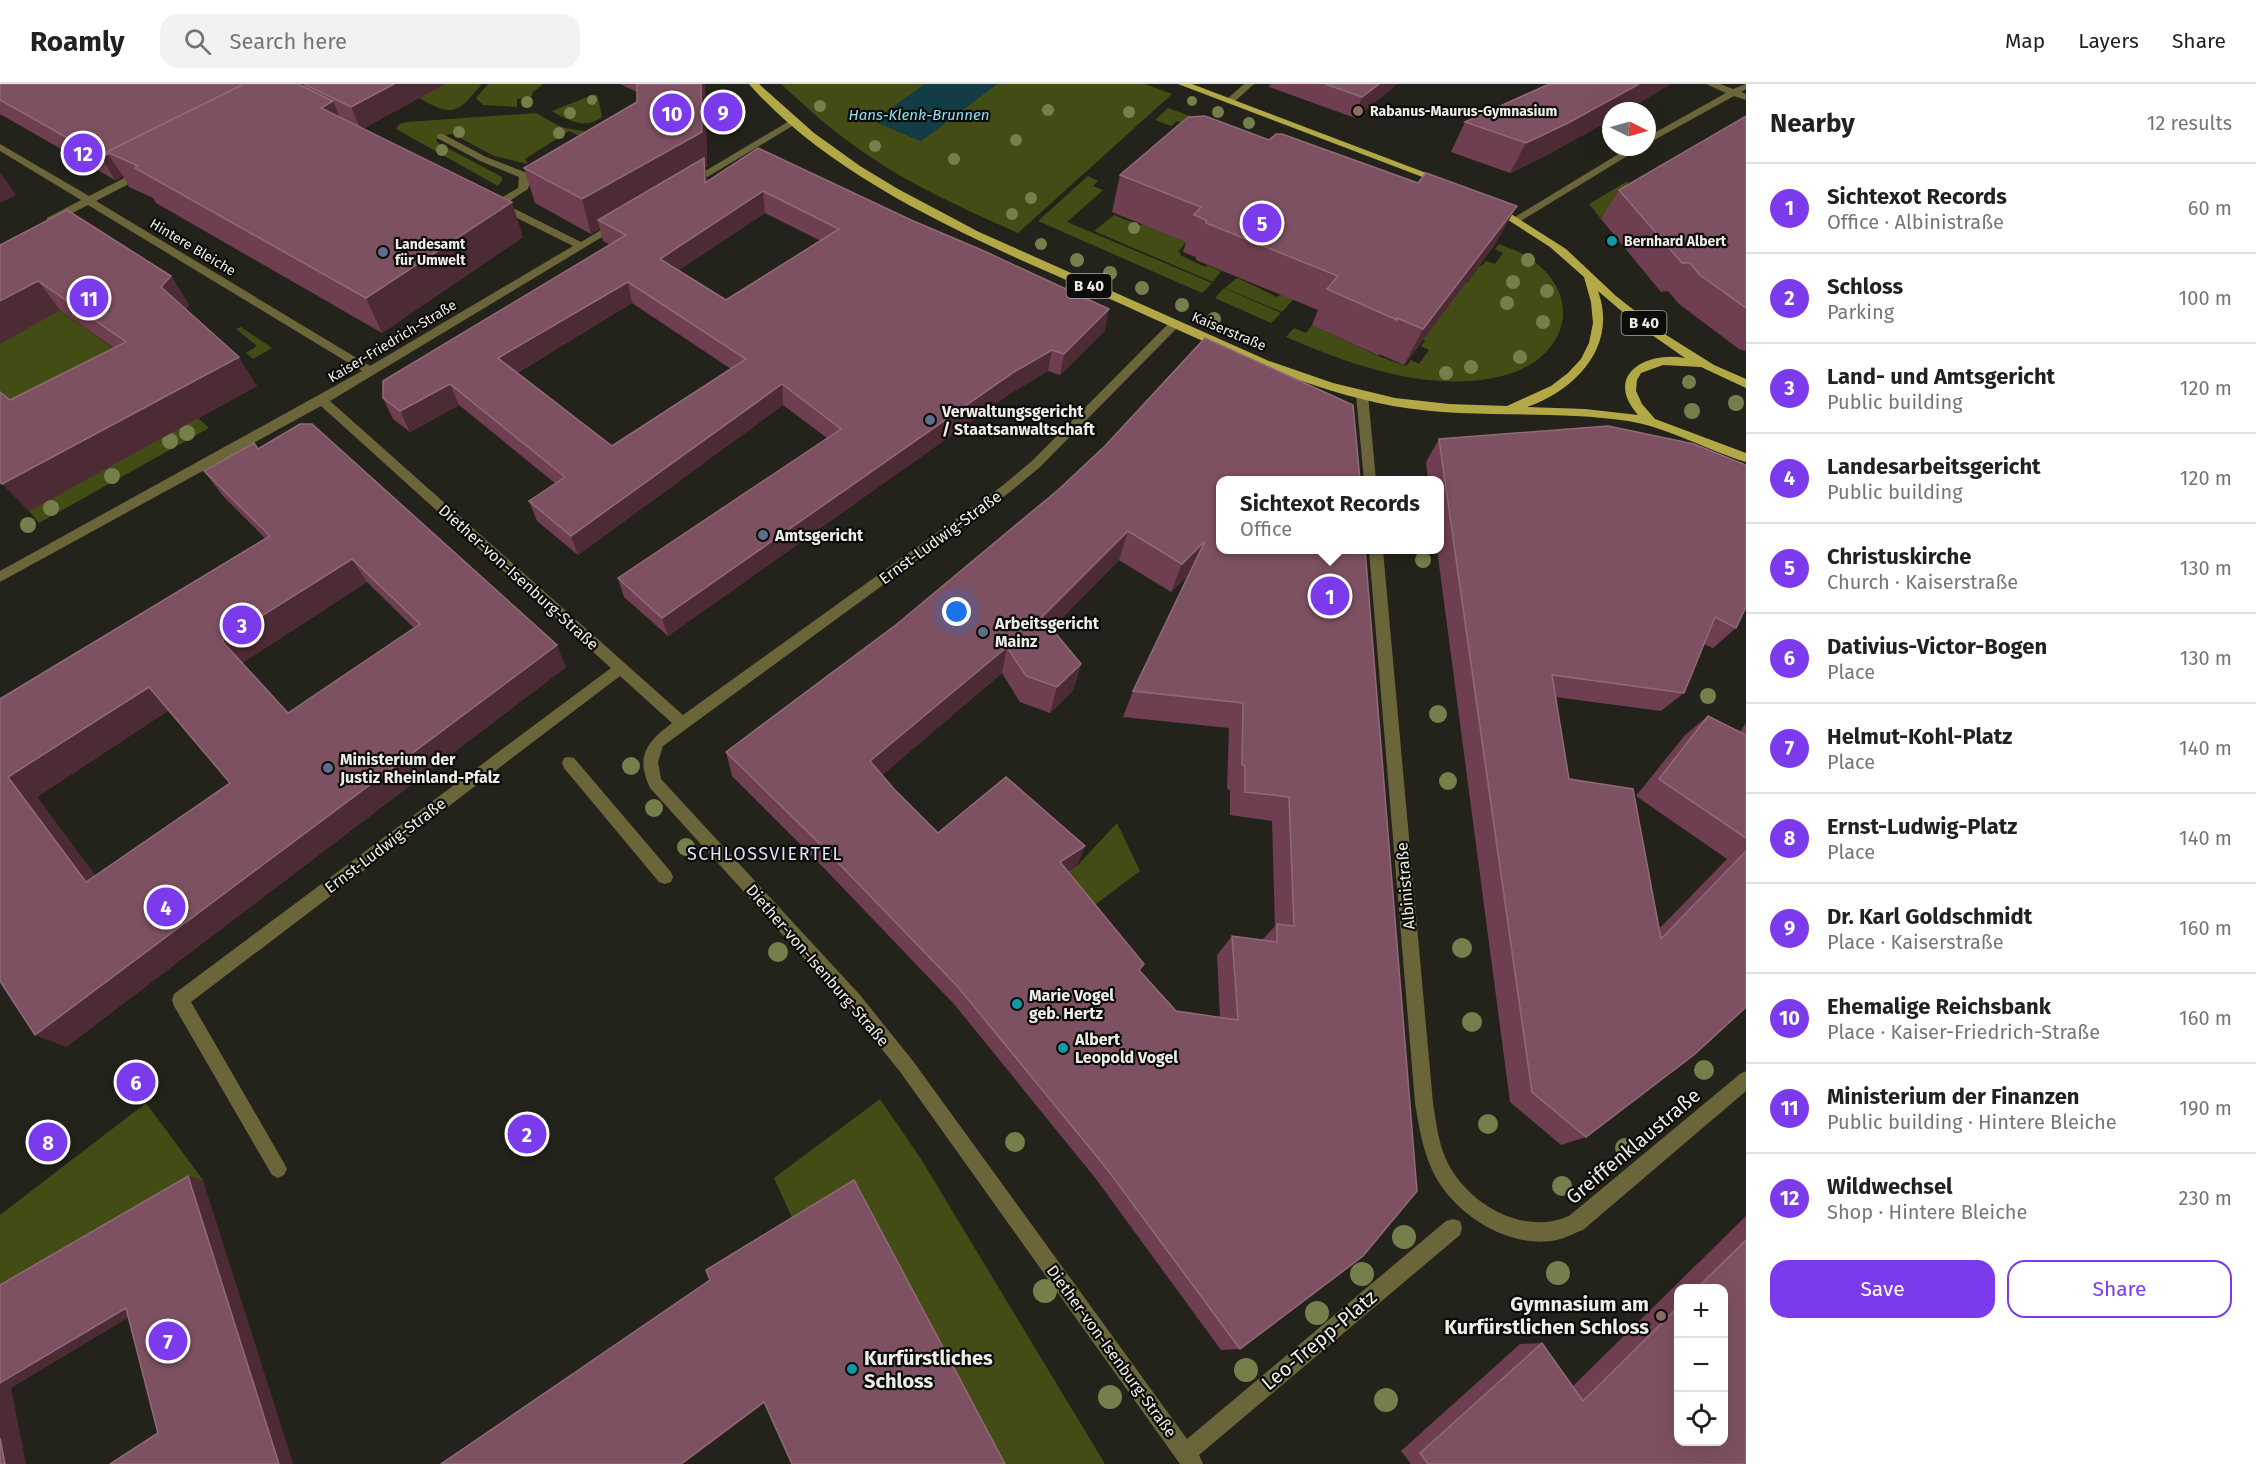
<!DOCTYPE html>
<html lang="en">
<head>
<meta charset="utf-8">
<style>
  :root { --surface:#fff; --page:#f2f2f2; --text:#202124; --muted:#757577; --line:#e0e0e0; --accent:#7c3aed }
  body { margin:0; font-family:"Fira Sans",sans-serif; background:var(--page); color:var(--text) }
  .controls { position:absolute; right:18px; bottom:18px; display:grid; overflow:hidden; border-radius:12px; box-shadow:0 6px 24px #0002 }
  .controls button { width:54px; height:54px; display:grid; place-items:center; padding:0; border:0; border-bottom:2px solid var(--line); background:var(--surface); color:var(--text); font:30px sans-serif }
  .compass { position:absolute; left:1602px; top:18px; width:54px; height:54px; border-radius:50%; background:var(--surface); box-shadow:0 6px 24px #0002; rotate:95deg }
  .you { position:absolute; left:957px; top:528px; width:21px; height:21px; margin:-15px; border:4px solid #fff; border-radius:50%; background:#1a73e8; box-shadow:0 0 0 9px #1a73e833 }
  .badge { display:grid; place-items:center; width:39px; height:39px; border-radius:50%; background:var(--accent); color:#fff; font-size:20px; font-weight:700 }
  .pin { position:absolute; translate:-50% -50%; border:3px solid #fff; box-shadow:0 2px 6px #0006 }
  .popup { position:absolute; left:1216px; top:392px; width:228px; height:78px; box-sizing:border-box; display:grid; place-content:center; border-radius:12px; background:var(--surface); filter:drop-shadow(0 2px 4px #0005); font-size:20px; white-space:nowrap; color:var(--muted) }
  .popup b { font-size:22px; color:var(--text) }
  .popup::after { content:''; position:absolute; left:50%; top:100%; margin-left:-12px; border:12px solid transparent; border-top-color:var(--surface) }
  .list { margin:0; padding:0; list-style:none }
  h2 { display:flex; justify-content:space-between; align-items:center; height:78px; margin:0; padding:0 24px; font-size:26px }
  h2 small { font-size:20px; font-weight:400; color:var(--muted) }
  .list li { display:grid; grid-template-columns:39px 1fr auto; gap:18px; align-items:center; box-sizing:border-box; height:90px; padding:0 24px; border-top:2px solid var(--line) }
  .list b { display:block; font-size:22px; white-space:nowrap }
  .list p { margin:0; font-size:20px; white-space:nowrap; color:var(--muted) }
  .list em { font-size:20px; font-style:normal; color:var(--muted) }
  .actions { display:flex; gap:12px; padding:18px 24px }
  .actions a { flex:1; padding:14px 0; border:2px solid var(--accent); border-radius:18px; text-align:center; font-size:21px; color:var(--accent) }
  .actions .main { background:var(--accent); color:#fff }
  .icon { flex:none; width:33px; height:33px; fill:none; stroke:currentColor; stroke-width:2; stroke-linecap:round; stroke-linejoin:round }
  .map { position:relative; flex:none; width:1746px; height:1380px; overflow:hidden }
  header { display:flex; align-items:center; gap:36px; box-sizing:border-box; height:84px; padding:0 30px; background:var(--surface); border-bottom:2px solid var(--line) }
  header strong { font-size:28px }
  nav { display:flex; gap:33px; margin-inline-start:auto; font-size:21px }
  .search { width:420px; height:54px; background:var(--page); display:flex; align-items:center; gap:15px; box-sizing:border-box; padding:0 21px; border-radius:18px; color:var(--muted); font-size:22px }
  main { display:flex }
  aside { flex:1; background:var(--surface) }
  .map>svg:first-child { display:block }
  .green { fill:#434c14 }
  .water { fill:#123d47 }
  .lines { fill:none; stroke-linecap:round; stroke-linejoin:round }
  .minor { fill:#6a6639; fill-rule:evenodd }
  .major { fill:#b2a946; fill-rule:evenodd }
  .tree { fill:#767e4b }
  .wall { fill:#703e51; fill-rule:evenodd }
  .shaded-wall { fill:#4c2b35 }
  .building { fill:#7e5162; stroke:#906a77; stroke-width:1.5; fill-rule:evenodd }
  .education-dot { fill:#8d6e63; stroke:#0d0c09; stroke-width:2 }
  .culture-dot { fill:#0f9aa8; stroke:#0d0c09; stroke-width:2 }
  .service-dot { fill:#5c6f8a; stroke:#0d0c09; stroke-width:2 }
  .labels { text-anchor:middle; stroke-width:4.5; stroke-linejoin:round; paint-order:stroke }
  .far-poi-label { font-size:14px; font-weight:bold; fill:#eeeee9; stroke:#0d0c09; text-anchor:start }
  .far-street-label { font-size:14px; fill:#eeeee9; stroke:#0d0c09 }
  .far-water-label { font-size:15px; font-style:italic; fill:#89e1f7; stroke:#0d0c09 }
  .shield { fill:#0d0c09; stroke:#aaaaa6; stroke-width:1.5 }
  .shield-label { font-size:15px; font-weight:bold; fill:#eeeee9 }
  .poi-label { font-size:16px; font-weight:bold; fill:#eeeee9; stroke:#0d0c09; text-anchor:start }
  .street-label { font-size:16px; fill:#eeeee9; stroke:#0d0c09 }
  .neighbourhood-label { font-size:18px; letter-spacing:1.5px; fill:#dfdefc; stroke:#0d0c09 }
  .near-street-label { font-size:20px; fill:#eeeee9; stroke:#0d0c09 }
  .near-poi-label { font-size:20px; font-weight:bold; fill:#eeeee9; stroke:#0d0c09; text-anchor:end }
</style>
</head>
<body>
<header>
<strong>Roamly</strong>
<div class="search"><svg class="icon" aria-label="search" viewBox="0 0 24 24"><circle cx="10" cy="10" r="6"/><path d="M15 15l6 6"/></svg>Search here</div>
<nav><a>Map</a><a>Layers</a><a>Share</a></nav>
</header>
<main>
<div class="map">
<svg width="1746" height="1380" viewBox="0 0 1746 1380">
  <rect width="100%" height="100%" fill="#24231b"/>
  <g class="green">
    <path d="M 445,0 L 482,0 C 458,29 453,34 419,14 Z"/>
    <polygon points="488,0 543,0 533,8 531,14 517,15 517,23 483,21 476,14"/>
    <path d="M 781,0 L 925,0 L 874,37 L 921,57 L 997,0 L 1145,0 L 1172,10 L 1018,149 C 960,123 899,96 848,57 C 824,40 803,20 781,0 Z"/>
    <path d="M 595,10 L 598,13 L 602,33 C 586,46 567,36 552,27 Z"/>
    <polygon points="1168,24 1325,81 1316,91 1177,37 1171,42 1155,36"/>
    <polygon points="536,29 561,43 587,48 584,54 569,47 525,75 528,80 494,72 453,50 444,51 436,55 438,59 502,93 502,97 498,102 396,45 399,40 407,38"/>
    <polygon points="1088,92 1098,97 1093,102 1103,106 1067,138 1212,199 1202,209 1038,137"/>
    <polygon points="1626,98 1646,108 1601,135 1589,120"/>
    <polygon points="1114,131 1139,141 1168,139 1189,160 1185,159 1178,168 1181,169 1180,171 1205,183 1207,181 1221,187 1213,198 1094,147"/>
    <path d="M 1499,160 C 1509,164 1519,167 1528,173 C 1587,212 1567,276 1502,292 C 1432,310 1350,281 1286,253 L 1294,244 L 1306,249 L 1312,241 L 1378,272 L 1406,282 L 1411,276 L 1419,280 L 1429,266 L 1421,262 L 1425,257 L 1423,256 L 1438,236 L 1414,226 L 1443,190 L 1467,199 L 1480,181 L 1482,182 L 1486,177 L 1495,180 L 1503,169 L 1495,165 Z"/>
    <polygon points="1238,194 1277,213 1287,206 1298,210 1282,228 1225,204 1235,195"/>
    <polygon points="1224,204 1281,229 1271,239 1215,214"/>
    <polygon points="60,226 123,271 0,345 0,260"/>
    <polygon points="241,243 272,264 253,275 246,269 257,262 236,245"/>
    <polygon points="198,334 209,344 39,439 29,427"/>
    <polygon points="1117,739 1140,787 1028,871 997,836 1076,783"/>
    <polygon points="880,1015 921,1075 1105,1380 1003,1380 794,1138 774,1094"/>
    <polygon points="146,1019 203,1096 0,1215 0,1131"/>
  </g>
  <polygon class="water" points="925,0 997,0 921,57 874,37"/>
  <g class="lines">
    <g class="minor">
      <polygon points="1244,0 1254,0 1233,19 1227,19 1227,15"/>
      <polygon points="1706,0 1720,0 1733,5 1746,0 1746,5 1741,8 1746,10 1746,16 1734,12 1647,60 1647,53 1726,9"/>
      <polygon points="791,36 799,38 694,101 685,99"/>
      <path d="M 437,50 L 443,50 L 486,73 L 527,89 L 530,97 L 528,105 L 505,120 L 581,158 L 613,139 L 622,141 L 330,317 L 683,631 L 1002,402 L 1032,377 L 1171,237 L 1179,237 L 1181,240 L 1040,383 L 1010,408 L 663,662 L 658,678 L 661,695 L 860,911 L 913,977 L 1187,1355 L 1446,1137 L 1453,1135 L 1460,1137 L 1462,1144 L 1460,1151 L 1199,1371 L 1203,1380 L 1180,1380 L 901,989 L 848,923 L 650,704 C 635,672 647,658 672,639 L 620,592 L 191,918 L 284,1079 L 287,1085 L 284,1091 L 278,1094 L 272,1091 L 174,922 L 172,916 L 174,910 L 611,584 L 321,322 L 0,498 L 0,487 L 362,287 L 88,121 L 55,138 L 47,138 L 47,134 L 81,116 L 0,67 L 0,60 L 89,112 L 140,86 L 148,86 L 148,90 L 96,117 L 370,282 L 573,162 L 495,123 L 493,120 L 494,118 L 518,104 L 519,93 L 480,77 L 437,54 Z"/>
      <polygon points="1630,63 1642,63 1519,138 1510,136"/>
      <polygon points="1362,307 1368,311 1376,396 1364,396 1356,311"/>
      <path d="M 1369,466 L 1383,466 L 1433,1019 C 1436,1037 1438,1056 1445,1073 C 1464,1118 1522,1153 1569,1132 L 1740,990 L 1746,987 L 1746,1007 L 1583,1146 C 1574,1149 1566,1154 1557,1156 C 1510,1166 1455,1131 1434,1090 C 1423,1068 1419,1043 1415,1019 Z"/>
      <polygon points="569,673 574,674 671,788 673,793 671,798 665,800 659,798 564,684 562,679 564,674"/>
    </g>
    <g class="major">
      <path d="M 749,0 L 759,0 L 814,49 L 860,82 L 898,105 L 979,148 L 1269,277 L 1333,299 L 1395,314 L 1449,320 L 1507,322 L 1551,302 L 1568,289 L 1581,275 L 1589,259 L 1593,239 L 1591,218 L 1584,193 L 1550,163 L 1488,123 L 1497,121 L 1566,165 L 1616,212 L 1663,249 L 1714,281 L 1746,295 L 1746,304 L 1701,283 L 1663,281 L 1641,289 L 1637,296 L 1636,307 L 1642,320 L 1655,335 L 1746,369 L 1746,378 C 1706,366 1670,344 1628,337 C 1550,325 1471,336 1393,322 C 1300,304 1214,262 1128,223 C 1002,167 842,106 749,0 ZM 1598,207 L 1639,242 L 1685,274 C 1646,267 1603,291 1638,331 L 1585,325 L 1527,323 C 1576,306 1618,262 1598,207 Z"/>
      <polygon points="1178,0 1192,0 1450,98 1441,100"/>
    </g>
  </g>
  <g class="tree">
    <circle cx="592" cy="16" r="5"/>
    <circle cx="1192" cy="17" r="5"/>
    <circle cx="527" cy="18" r="6"/>
    <circle cx="820" cy="22" r="6"/>
    <circle cx="1048" cy="26" r="6"/>
    <circle cx="1129" cy="28" r="6"/>
    <circle cx="1218" cy="28" r="6"/>
    <circle cx="570" cy="29" r="6"/>
    <circle cx="1249" cy="39" r="6"/>
    <circle cx="459" cy="48" r="6"/>
    <circle cx="559" cy="49" r="6"/>
    <circle cx="1016" cy="56" r="6"/>
    <circle cx="875" cy="62" r="6"/>
    <circle cx="442" cy="66" r="6"/>
    <circle cx="954" cy="75" r="6"/>
    <circle cx="1031" cy="114" r="6"/>
    <circle cx="1012" cy="130" r="6"/>
    <circle cx="1134" cy="144" r="6"/>
    <circle cx="1041" cy="160" r="6"/>
    <circle cx="1077" cy="176" r="7"/>
    <circle cx="1528" cy="176" r="7"/>
    <circle cx="1110" cy="189" r="7"/>
    <circle cx="1513" cy="198" r="7"/>
    <circle cx="1142" cy="204" r="7"/>
    <circle cx="1547" cy="207" r="7"/>
    <circle cx="1507" cy="219" r="7"/>
    <circle cx="1182" cy="221" r="7"/>
    <circle cx="1214" cy="235" r="7"/>
    <circle cx="1543" cy="238" r="7"/>
    <circle cx="1520" cy="273" r="7"/>
    <circle cx="1471" cy="283" r="7"/>
    <circle cx="1446" cy="289" r="7"/>
    <circle cx="1689" cy="298" r="7"/>
    <circle cx="1736" cy="319" r="8"/>
    <circle cx="1692" cy="327" r="8"/>
    <circle cx="187" cy="349" r="8"/>
    <circle cx="170" cy="357" r="8"/>
    <circle cx="112" cy="392" r="8"/>
    <circle cx="51" cy="424" r="8"/>
    <circle cx="28" cy="441" r="8"/>
    <circle cx="1423" cy="476" r="8"/>
    <circle cx="1708" cy="612" r="8"/>
    <circle cx="1438" cy="630" r="9"/>
    <circle cx="631" cy="682" r="9"/>
    <circle cx="1448" cy="697" r="9"/>
    <circle cx="654" cy="724" r="9"/>
    <circle cx="686" cy="763" r="9"/>
    <circle cx="1462" cy="864" r="10"/>
    <circle cx="778" cy="868" r="10"/>
    <circle cx="1472" cy="938" r="10"/>
    <circle cx="1704" cy="986" r="10"/>
    <circle cx="1488" cy="1040" r="10"/>
    <circle cx="1015" cy="1058" r="10"/>
    <circle cx="1625" cy="1064" r="10"/>
    <circle cx="1562" cy="1102" r="10"/>
    <circle cx="1404" cy="1153" r="12"/>
    <circle cx="1558" cy="1189" r="12"/>
    <circle cx="1362" cy="1190" r="12"/>
    <circle cx="1045" cy="1207" r="12"/>
    <circle cx="1317" cy="1229" r="12"/>
    <circle cx="1246" cy="1286" r="12"/>
    <circle cx="1110" cy="1313" r="12"/>
    <circle cx="1386" cy="1316" r="12"/>
  </g>
  <g class="wall">
    <polygon points="0,0 445,0 362,45 523,153 382,249 156,119 153,114 129,103 123,92 115,96 0,30"/>
    <path d="M 620,0 L 705,0 L 707,83 L 705,83 L 707,97 L 758,64 L 1105,246 L 1060,291 L 1048,287 L 1011,309 L 668,552 L 624,513 L 618,494 L 827,354 L 783,321 L 578,471 L 537,437 L 529,417 L 556,400 L 459,321 L 410,348 L 393,335 L 383,314 L 610,161 L 603,157 L 600,145 L 591,150 L 535,119 L 524,84 L 637,18 L 637,8 ZM 765,129 L 821,157 L 726,216 L 679,186 ZM 632,219 L 731,285 L 612,362 L 517,289 Z"/>
    <polygon points="1270,0 1397,0 1355,34 1269,3"/>
    <polygon points="1638,21 1626,27 1611,27 1551,69 1510,89 1451,68 1465,38"/>
    <polygon points="1746,32 1746,267 1739,265 1679,220 1668,207 1661,208 1601,135 1619,106"/>
    <polygon points="1120,91 1496,159 1404,281 1379,270 1379,272 1312,241 1318,226 1196,176 1196,173 1183,168 1186,158 1112,128"/>
    <polygon points="0,161 171,192 189,221 186,225 257,302 29,427 10,316 114,264 60,226 0,260"/>
    <polygon points="1439,355 1736,544 1713,564 1704,560 1684,609 1661,627 1555,613 1569,695 1659,845 1727,775 1636,712 1685,651 1708,632 1740,648 1746,639 1746,923 1586,1053 1561,1061 1510,1018 1437,465 1440,465 1440,396 1428,396 1426,378"/>
    <path d="M 258,365 L 566,583 L 66,963 L 0,615 L 266,455 L 223,412 L 204,387 ZM 367,498 L 414,544 L 288,629 L 242,579 ZM 169,626 L 230,699 L 95,792 L 37,713 Z"/>
    <path d="M 1058,406 L 1365,465 L 1240,1265 L 1221,1266 L 1096,1095 L 954,920 L 823,783 L 732,692 L 726,668 L 897,540 ZM 1119,476 L 1171,508 L 1189,491 L 1133,607 L 1123,633 L 1229,644 L 1227,705 L 1230,706 L 1230,731 L 1272,737 L 1275,842 L 1262,856 L 1232,852 L 1217,871 L 1220,933 L 1176,927 L 1140,887 L 1068,789 L 1076,783 L 1085,762 L 938,749 L 894,705 L 882,691 L 1002,589 L 1020,618 L 1050,629 L 1073,606 L 1081,580 L 1052,544 Z"/>
    <path d="M 1746,1132 L 1746,1380 L 1411,1380 L 1401,1367 L 1520,1260 L 1542,1259 L 1573,1302 ZM 1678,1204 L 1724,1204 L 1678,1358 Z"/>
  </g>
  <g class="shaded-wall">
    <polygon points="394,0 445,0 361,46 351,23"/>
    <polygon points="701,0 705,0 707,83 705,83 707,95 708,120 598,136 600,145 591,150 582,115"/>
    <polygon points="1379,0 1397,0 1355,34 1362,13"/>
    <polygon points="1639,0 1671,0 1626,27 1611,27 1611,36 1551,69 1510,89 1526,59"/>
    <polygon points="333,17 348,52 321,24"/>
    <polygon points="108,70 123,92 115,96 101,73"/>
    <polygon points="0,88 16,111 0,119"/>
    <polygon points="763,107 765,129 664,196 660,175"/>
    <polygon points="512,118 523,153 382,249 366,214"/>
    <polygon points="1517,122 1496,159 1404,281 1423,245"/>
    <polygon points="171,192 189,221 180,232 161,203"/>
    <polygon points="38,197 60,226 0,260 0,217"/>
    <polygon points="628,198 632,219 506,295 498,274"/>
    <polygon points="1109,225 1105,246 1060,291 1064,270"/>
    <polygon points="1052,266 1048,287 1011,309 668,552 662,534 1014,288"/>
    <polygon points="239,273 257,302 29,427 2,400"/>
    <polygon points="450,300 459,321 410,348 400,327"/>
    <polygon points="782,300 783,321 578,471 571,452"/>
    <polygon points="1128,447 1119,476 1036,560 1042,533"/>
    <polygon points="1205,457 1194,486 1171,508 1182,480"/>
    <polygon points="352,475 367,498 242,579 222,557"/>
    <polygon points="557,561 566,583 66,963 35,951"/>
    <polygon points="1007,563 1002,589 871,701 870,677"/>
    <polygon points="1081,580 1073,606 1050,629 1057,603"/>
    <polygon points="149,603 172,624 37,713 113,815 86,798 8,693"/>
    <polygon points="1085,762 1076,783 1052,799 1060,778"/>
    <polygon points="188,1092 203,1096 293,1379 292,1380 279,1380"/>
    <polygon points="126,1224 143,1225 11,1304 26,1380 5,1380 0,1354 0,1299"/>
    <polygon points="767,1317 683,1380 681,1380 764,1318"/>
  </g>
  <g class="building">
    <polygon points="0,0 244,0 107,68 108,70 101,73 0,16"/>
    <polygon points="244,0 298,0 333,17 321,24 512,118 366,214 135,84 138,82 107,68"/>
    <polygon points="304,0 394,0 351,23"/>
    <polygon points="637,0 701,0 702,48 582,115 524,84 637,18"/>
    <polygon points="1325,0 1379,0 1362,13"/>
    <polygon points="1549,0 1639,0 1568,39 1526,59 1465,38"/>
    <polygon points="1205,32 1269,56 1276,50 1282,50 1418,99 1426,89 1517,122 1423,245 1397,234 1397,236 1327,205 1338,192 1206,139 1206,136 1194,131 1201,123 1120,91 1182,38 1189,33"/>
    <polygon points="1746,32 1746,224 1700,191 1690,179 1682,179 1619,106"/>
    <path d="M 758,64 L 911,136 L 984,167 L 1109,225 L 1064,270 L 1052,266 L 1014,288 L 662,534 L 618,494 L 841,345 L 782,300 L 571,452 L 529,417 L 565,393 L 450,300 L 400,327 L 383,314 L 383,297 L 626,151 L 598,136 L 704,74 L 705,99 ZM 763,107 L 839,145 L 726,216 L 660,175 ZM 628,198 L 746,275 L 612,362 L 498,274 Z"/>
    <polygon points="67,126 171,192 161,203 239,273 2,400 0,398 0,308 10,316 126,258 38,197 0,217 0,161"/>
    <path d="M 1205,254 L 1353,321 L 1360,396 L 1221,396 L 1221,465 L 1365,465 L 1417,1107 L 1363,1172 L 1240,1265 L 1107,1085 L 958,903 L 821,761 L 726,668 L 897,540 L 1058,406 L 1105,362 ZM 1128,447 L 1182,480 L 1205,457 L 1133,607 L 1243,619 L 1242,681 L 1245,682 L 1245,708 L 1289,713 L 1294,842 L 1277,840 L 1277,858 L 1232,852 L 1238,936 L 1176,927 L 1139,886 L 1144,880 L 1060,778 L 1085,762 L 1006,693 L 938,749 L 894,705 L 870,677 L 1007,563 L 1026,592 L 1057,603 L 1081,580 L 1042,533 Z"/>
    <path d="M 300,340 L 312,340 L 557,561 L 35,951 L 0,897 L 0,615 L 270,452 L 204,387 L 254,359 L 258,365 ZM 352,475 L 420,540 L 288,629 L 222,557 ZM 149,603 L 230,699 L 86,798 L 8,693 Z"/>
    <polygon points="1608,342 1694,360 1746,381 1746,523 1736,544 1715,533 1684,609 1552,591 1569,695 1633,705 1661,855 1746,767 1746,923 1695,970 1586,1053 1532,1008 1439,355"/>
    <polygon points="1708,632 1746,651 1746,754 1659,695"/>
    <polygon points="188,1092 279,1380 110,1380 158,1349 126,1224 0,1299 0,1201"/>
    <polygon points="854,1096 1005,1380 792,1380 764,1318 681,1380 441,1380 710,1196 706,1186"/>
    <polygon points="1746,1156 1746,1380 1428,1380 1420,1369 1542,1259 1583,1317 1678,1223 1678,1358 1724,1358 1724,1204 1697,1204"/>
    <polygon points="0,1354 5,1380 0,1380"/>
  </g>
  <g class="education-dot">
    <circle cx="1358" cy="27" r="6"/>
    <circle cx="1661" cy="1232" r="6"/>
  </g>
  <g class="culture-dot">
    <circle cx="1612" cy="157" r="6"/>
    <circle cx="1017" cy="920" r="6"/>
    <circle cx="1063" cy="964" r="6"/>
    <circle cx="852" cy="1285" r="6"/>
  </g>
  <g class="service-dot">
    <circle cx="383" cy="168" r="6"/>
    <circle cx="930" cy="336" r="6"/>
    <circle cx="763" cy="451" r="6"/>
    <circle cx="983" cy="548" r="6"/>
    <circle cx="328" cy="684" r="6"/>
  </g>
  <g class="labels">
    <g class="far-poi-label">
      <text x="1370" y="32">Rabanus-Maurus-Gymnasium</text>
      <text x="1624" y="162">Bernhard Albert</text>
      <text x="395" y="165">Landesamt<tspan x="395" dy="16">für Umwelt</tspan></text>
    </g>
    <g class="far-street-label">
      <text transform="translate(193 163) rotate(31)" y="5">Hintere Bleiche</text>
      <text transform="translate(1229 247) rotate(23)" y="5">Kaiserstraße</text>
      <text transform="translate(392 257) rotate(-31)" y="5">Kaiser-Friedrich-Straße</text>
    </g>
    <g class="far-water-label">
      <text x="919" y="36">Hans-Klenk-Brunnen</text>
    </g>
    <g class="shield">
      <rect x="1066.5" y="190" width="45" height="24" rx="4.5"/>
      <rect x="1621.5" y="227" width="45" height="24" rx="4.5"/>
    </g>
    <g class="shield-label">
      <text x="1089" y="207">B 40</text>
      <text x="1644" y="244">B 40</text>
    </g>
    <g class="poi-label">
      <text x="942" y="333">Verwaltungsgericht<tspan x="942" dy="18">/ Staatsanwaltschaft</tspan></text>
      <text x="775" y="457">Amtsgericht</text>
      <text x="995" y="545">Arbeitsgericht<tspan x="995" dy="18">Mainz</tspan></text>
      <text x="340" y="681">Ministerium der<tspan x="340" dy="18">Justiz Rheinland-Pfalz</tspan></text>
      <text x="1029" y="917">Marie Vogel<tspan x="1029" dy="18">geb. Hertz</tspan></text>
      <text x="1075" y="961">Albert<tspan x="1075" dy="18">Leopold Vogel</tspan></text>
    </g>
    <g class="street-label">
      <text transform="translate(940 453) rotate(-36)" y="6">Ernst-Ludwig-Straße</text>
      <text transform="translate(519 493) rotate(42)" y="6">Diether-von-Isenburg-Straße</text>
      <text transform="translate(385 761) rotate(-37)" y="6">Ernst-Ludwig-Straße</text>
      <text transform="translate(1405 802) rotate(-95)" y="6">Albinistraße</text>
      <text transform="translate(818 881) rotate(49)" y="6">Diether-von-Isenburg-Straße</text>
      <text transform="translate(1112 1267) rotate(54)" y="6">Diether-von-Isenburg-Straße</text>
    </g>
    <g class="neighbourhood-label">
      <text x="765" y="776">SCHLOSSVIERTEL</text>
    </g>
    <g class="near-street-label">
      <text transform="translate(1633 1062) rotate(-40)" y="7">Greiffenklaustraße</text>
      <text transform="translate(1319 1256) rotate(-40)" y="7">Leo-Trepp-Platz</text>
    </g>
    <g class="near-poi-label">
      <text x="1649" y="1227">Gymnasium am<tspan x="1649" dy="23">Kurfürstlichen Schloss</tspan></text>
      <text x="864" y="1281" text-anchor="start">Kurfürstliches<tspan x="864" dy="23">Schloss</tspan></text>
    </g>
  </g>
</svg>
<div class="controls">
<button>+</button>
<button>−</button>
<button><svg class="icon" aria-label="locate" viewBox="0 0 24 24"><circle cx="12" cy="12" r="6"/><path d="M12 2v4M12 18v4M2 12h4M18 12h4"/></svg></button>
</div>
<svg class="compass" viewBox="-18 -18 36 36"><path d="M0-13l5 13h-10z" fill="#e53935"/><path d="M0 13l5-13h-10z" fill="#757577"/></svg>
<div class="you"></div>
<div class="pin badge" style="left:1330px;top:512px">1</div>
<div class="popup"><b>Sichtexot Records</b>Office</div>
<div class="pin badge" style="left:527px;top:1050px">2</div>
<div class="pin badge" style="left:242px;top:541px">3</div>
<div class="pin badge" style="left:166px;top:823px">4</div>
<div class="pin badge" style="left:1262px;top:139px">5</div>
<div class="pin badge" style="left:136px;top:998px">6</div>
<div class="pin badge" style="left:168px;top:1257px">7</div>
<div class="pin badge" style="left:48px;top:1058px">8</div>
<div class="pin badge" style="left:723px;top:28px">9</div>
<div class="pin badge" style="left:672px;top:29px">10</div>
<div class="pin badge" style="left:89px;top:214px">11</div>
<div class="pin badge" style="left:83px;top:69px">12</div>
</div>
<aside>
<h2>Nearby<small>12 results</small></h2>
<ul class="list">
<li><span class="badge">1</span><div><b>Sichtexot Records</b><p>Office · Albinistraße</p></div><em>60 m</em></li>
<li><span class="badge">2</span><div><b>Schloss</b><p>Parking</p></div><em>100 m</em></li>
<li><span class="badge">3</span><div><b>Land- und Amtsgericht</b><p>Public building</p></div><em>120 m</em></li>
<li><span class="badge">4</span><div><b>Landesarbeitsgericht</b><p>Public building</p></div><em>120 m</em></li>
<li><span class="badge">5</span><div><b>Christuskirche</b><p>Church · Kaiserstraße</p></div><em>130 m</em></li>
<li><span class="badge">6</span><div><b>Dativius-Victor-Bogen</b><p>Place</p></div><em>130 m</em></li>
<li><span class="badge">7</span><div><b>Helmut-Kohl-Platz</b><p>Place</p></div><em>140 m</em></li>
<li><span class="badge">8</span><div><b>Ernst-Ludwig-Platz</b><p>Place</p></div><em>140 m</em></li>
<li><span class="badge">9</span><div><b>Dr. Karl Goldschmidt</b><p>Place · Kaiserstraße</p></div><em>160 m</em></li>
<li><span class="badge">10</span><div><b>Ehemalige Reichsbank</b><p>Place · Kaiser-Friedrich-Straße</p></div><em>160 m</em></li>
<li><span class="badge">11</span><div><b>Ministerium der Finanzen</b><p>Public building · Hintere Bleiche</p></div><em>190 m</em></li>
<li><span class="badge">12</span><div><b>Wildwechsel</b><p>Shop · Hintere Bleiche</p></div><em>230 m</em></li>
</ul>
<div class="actions"><a class="main">Save</a><a>Share</a></div>
</aside>
</main>
</body>
</html>
